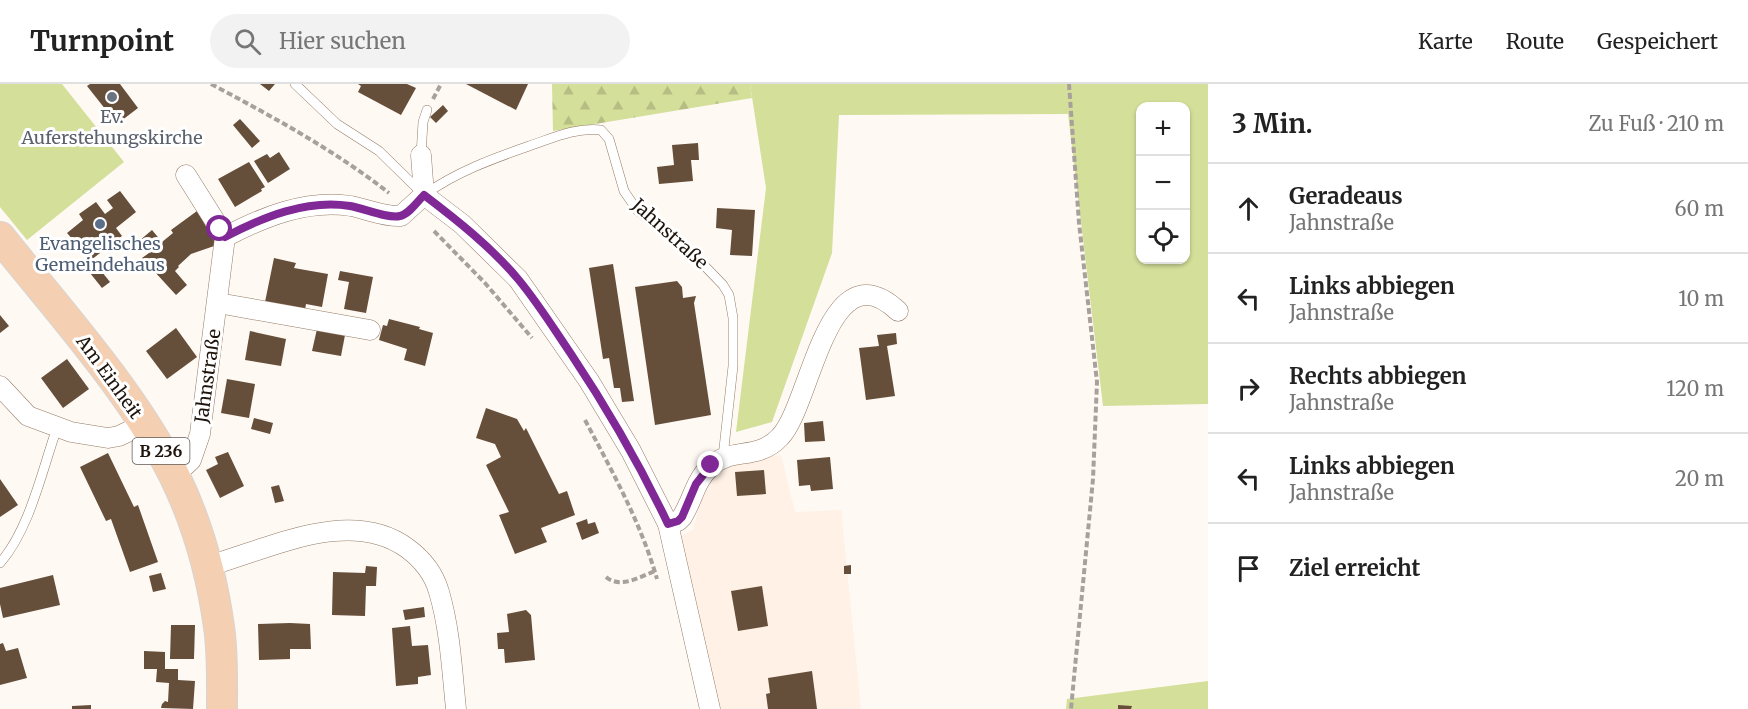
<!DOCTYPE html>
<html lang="de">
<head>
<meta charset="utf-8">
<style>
  :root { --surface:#fff; --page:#f2f2f2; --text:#222; --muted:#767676; --line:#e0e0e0 }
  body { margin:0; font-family:Merriweather,serif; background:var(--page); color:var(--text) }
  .controls { position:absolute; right:18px; top:18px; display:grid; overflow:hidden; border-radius:12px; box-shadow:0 2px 4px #0004 }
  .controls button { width:54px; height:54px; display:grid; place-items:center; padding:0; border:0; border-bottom:2px solid var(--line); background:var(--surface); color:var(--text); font:30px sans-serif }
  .stop { position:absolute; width:18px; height:18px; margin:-14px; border:4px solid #802896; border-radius:50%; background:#fff }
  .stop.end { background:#802896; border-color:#fff; box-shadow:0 2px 6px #0008 }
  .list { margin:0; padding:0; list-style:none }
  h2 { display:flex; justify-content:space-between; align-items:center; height:78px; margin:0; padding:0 24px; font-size:26px }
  h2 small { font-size:20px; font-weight:400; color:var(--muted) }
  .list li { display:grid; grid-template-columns:39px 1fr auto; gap:18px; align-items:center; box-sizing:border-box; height:90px; padding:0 24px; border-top:2px solid var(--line) }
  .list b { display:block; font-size:22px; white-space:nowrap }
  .list p { margin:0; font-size:20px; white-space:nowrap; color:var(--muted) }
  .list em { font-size:20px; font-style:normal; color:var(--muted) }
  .icon { flex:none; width:33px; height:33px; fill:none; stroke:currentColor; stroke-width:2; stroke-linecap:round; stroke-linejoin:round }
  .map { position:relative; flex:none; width:1208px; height:625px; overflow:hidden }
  header { display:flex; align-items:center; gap:36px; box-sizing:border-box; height:84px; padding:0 30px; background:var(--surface); border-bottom:2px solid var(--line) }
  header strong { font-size:28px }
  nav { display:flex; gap:33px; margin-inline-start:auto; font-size:21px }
  .search { width:420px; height:54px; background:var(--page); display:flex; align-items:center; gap:15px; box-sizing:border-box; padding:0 21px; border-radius:33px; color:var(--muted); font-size:22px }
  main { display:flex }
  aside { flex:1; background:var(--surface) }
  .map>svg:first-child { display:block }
  .built { fill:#fff1e5 }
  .grass { fill:#d4df9a; fill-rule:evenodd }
  .forest { fill:url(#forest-firs) }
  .building { fill:#654e3a }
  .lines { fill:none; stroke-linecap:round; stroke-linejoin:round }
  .lane-casing { stroke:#947b66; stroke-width:10 }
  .street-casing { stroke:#947b66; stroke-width:21 }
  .primary-casing { stroke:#d6d5d3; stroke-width:32 }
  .path { stroke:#a8a19b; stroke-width:4; stroke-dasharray:6 3; stroke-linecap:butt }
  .lane { stroke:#fff; stroke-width:9 }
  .street { stroke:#fff; stroke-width:20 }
  .primary { stroke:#f5cfb2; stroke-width:30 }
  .route { stroke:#802896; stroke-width:8 }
  .worship-dot { fill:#6b7280; stroke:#fff; stroke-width:2 }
  .service-dot { fill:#5c6f8a; stroke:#fff; stroke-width:2 }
  .labels { text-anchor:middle; stroke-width:6; stroke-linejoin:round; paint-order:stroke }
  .shield { fill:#fff; stroke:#625a55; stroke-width:1.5 }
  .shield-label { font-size:16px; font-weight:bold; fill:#1e140c }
  .worship-label { font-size:18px; fill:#5b616d; stroke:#fff }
  .street-label { font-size:18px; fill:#1e140c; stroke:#fff }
  .service-label { font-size:18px; fill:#4e5e75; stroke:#fff }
</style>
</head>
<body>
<header>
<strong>Turnpoint</strong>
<div class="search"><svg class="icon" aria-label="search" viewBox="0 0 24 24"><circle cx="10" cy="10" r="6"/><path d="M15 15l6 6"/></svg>Hier suchen</div>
<nav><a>Karte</a><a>Route</a><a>Gespeichert</a></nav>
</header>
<main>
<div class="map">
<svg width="1208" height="625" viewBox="0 0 1208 625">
  <defs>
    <pattern id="forest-firs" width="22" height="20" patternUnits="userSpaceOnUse" patternTransform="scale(1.5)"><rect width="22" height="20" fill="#d4df9a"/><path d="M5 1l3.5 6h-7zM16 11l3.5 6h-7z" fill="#b6be84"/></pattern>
  </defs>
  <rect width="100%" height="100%" fill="#fff9f4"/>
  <polygon class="built" points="781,371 795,428 841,426 861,625 715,625 680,453 693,446 707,393 724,378"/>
  <g class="grass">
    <polygon points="0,0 62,0 124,78 27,156 0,123"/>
    <path d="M 750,0 L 1208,0 L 1208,320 L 1103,322 L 1068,30 L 839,31 L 832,169 L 772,338 L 736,348 L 766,104 ZM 1140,22 L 1186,22 L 1186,176 L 1140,176 Z"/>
    <polygon points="1208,597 1208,625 1066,625 1067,615"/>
  </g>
  <polygon class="forest" points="552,0 750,0 752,14 553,47"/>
  <g class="building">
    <polygon points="90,0 120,0 138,24 117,40 87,2"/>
    <polygon points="260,0 275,0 269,7"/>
    <polygon points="358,0 407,0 416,4 401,31 358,8 361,2"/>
    <polygon points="466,0 528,0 516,26"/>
    <polygon points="443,21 448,27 436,39 430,33"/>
    <polygon points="240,35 260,57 252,64 233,41"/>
    <polygon points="698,59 699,76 691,76 693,97 659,100 657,83 674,81 672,61"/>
    <polygon points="279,68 290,85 268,99 254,77 267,70 270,74"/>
    <polygon points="249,78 265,103 261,105 262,107 235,123 218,95"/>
    <polygon points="120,107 136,128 116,144 122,152 91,176 67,149 83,136 79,130 96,118 105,130 113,124 107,116"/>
    <polygon points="717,124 755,126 752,172 730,171 732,146 716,144"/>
    <polygon points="197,127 217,161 191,170 178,182 179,183 175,187 187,201 176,211 142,174 149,169 139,157 152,146 162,158 173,149 171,146"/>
    <polygon points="274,174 296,179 294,184 328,190 322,223 306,220 305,226 265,218"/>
    <polygon points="613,180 634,317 622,318 620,304 614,304 609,274 603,275 589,184"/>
    <polygon points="98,183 110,198 102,204 90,189"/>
    <polygon points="340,187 373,193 366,229 344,225 349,198 338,196"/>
    <polygon points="677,197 682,203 683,214 696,212 694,219 711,331 655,341 635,203"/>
    <polygon points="0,231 9,242 0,249"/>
    <polygon points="389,235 420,243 419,245 433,249 425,282 404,276 407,265 379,256 383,241 387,242"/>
    <polygon points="176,244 197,273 167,295 146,267"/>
    <polygon points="317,245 345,251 341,272 312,267"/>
    <polygon points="250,247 286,255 281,282 245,276"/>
    <polygon points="896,249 897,260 887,262 895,312 866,316 859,264 879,262 877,251"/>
    <polygon points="67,275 89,305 63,324 41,294"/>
    <polygon points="227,295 255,300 249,334 221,329"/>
    <polygon points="486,324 517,335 524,347 526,344 559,410 567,407 575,431 541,444 547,458 515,470 499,431 509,428 486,381 501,373 495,360 476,354"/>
    <polygon points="254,334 273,339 270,350 251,345"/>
    <polygon points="823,337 825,357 805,358 804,339"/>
    <polygon points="228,368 244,402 220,414 206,386 218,380 215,373"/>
    <polygon points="108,369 134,423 138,421 158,478 130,488 111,435 106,437 80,383"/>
    <polygon points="830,373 833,405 811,407 810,401 799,402 797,376"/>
    <polygon points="764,386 766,410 737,412 735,388"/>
    <polygon points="0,395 18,421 0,433"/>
    <polygon points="279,401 284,417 275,419 271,403"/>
    <polygon points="587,435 588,440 595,438 599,449 582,456 576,439"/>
    <polygon points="851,481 851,490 844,490 844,482"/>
    <polygon points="366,482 377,483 376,502 366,502 365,532 332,531 333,488 365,489"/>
    <polygon points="161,489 166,505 153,508 149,492"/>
    <polygon points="53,491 60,521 3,534 0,520 0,504"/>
    <polygon points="762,502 768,542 738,547 731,507"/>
    <polygon points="424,523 425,533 405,536 403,526"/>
    <polygon points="526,526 531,531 535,576 505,579 504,565 498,565 497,549 509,548 507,530"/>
    <polygon points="290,539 310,540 311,565 290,565 290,575 259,576 258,540"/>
    <polygon points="171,541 195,541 194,575 170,575"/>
    <polygon points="410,542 412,562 428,561 431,591 418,593 418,600 396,602 392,544"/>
    <polygon points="3,559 6,567 18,564 27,594 0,601 0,560"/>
    <polygon points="144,567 165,568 165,585 178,585 178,596 195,597 193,625 161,624 162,620 165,617 168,618 169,599 156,598 157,585 144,585"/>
    <polygon points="812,587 817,625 768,625 766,610 770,609 768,594"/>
    <polygon points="91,621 91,625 72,625 72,622"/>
    <polygon points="1118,621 1132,622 1131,625 1118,625"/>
  </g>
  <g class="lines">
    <g class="lane-casing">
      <g id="lane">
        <path d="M 295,0 L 337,40 L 379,67 L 424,111 C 456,88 492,75 529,62 C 553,54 576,43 601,46 L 609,55 L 624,107 L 637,126 L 696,173 L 723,201 L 729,211 L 733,234 L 733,282 L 723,373"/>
        <polyline points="421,71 423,38 427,26"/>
        <path d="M 0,479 C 30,445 42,386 57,344"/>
      </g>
    </g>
    <g class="street-casing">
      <g id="street">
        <polyline points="424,111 462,140 518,195 589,297 631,367 668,440 710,625"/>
        <path d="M 225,153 C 263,133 307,115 351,122 C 367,125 384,133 401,132 L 424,111 L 421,71"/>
        <polyline points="218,219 370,246"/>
        <polyline points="0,302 28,332 71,348 108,354 119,352 144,340"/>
        <polyline points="174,392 191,376 200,350 225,153 186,91"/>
        <path d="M 668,440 L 678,437 L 682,433 C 693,416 695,396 711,382 C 731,363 758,377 780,353 C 811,322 827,160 898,227"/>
        <path d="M 207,482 C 268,466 349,422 407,464 C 422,475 434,490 439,508 C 450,545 452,586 456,625"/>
      </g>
    </g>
    <g class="primary-casing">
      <path id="primary" d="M 0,153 C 58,226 132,307 174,391 C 197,438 212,492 219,543 C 223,570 222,598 222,625"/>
    </g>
    <g class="path">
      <path d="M 211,0 C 273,33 334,66 389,109"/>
      <polyline points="1069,0 1079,139 1097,298 1093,395 1071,625"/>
      <polyline points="433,15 441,0"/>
      <polyline points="434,147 485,199 532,254"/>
      <path d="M 585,336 C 612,387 641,439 657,495"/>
      <path d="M 606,493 C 620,505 640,493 655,487"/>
    </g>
    <use href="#lane" class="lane"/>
    <use href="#street" class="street"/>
    <use href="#primary" class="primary"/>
  </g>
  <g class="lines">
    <path class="route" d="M 220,145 L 225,153 C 263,133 307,115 350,122 C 363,124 388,135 400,132 C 409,130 417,118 424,111 C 457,136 491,163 518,195 C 538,219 554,245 571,270 C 607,324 640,381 668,440 L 678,437 L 682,433 L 696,400 L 711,381"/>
  </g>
  <circle class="worship-dot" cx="112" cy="13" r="6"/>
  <circle class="service-dot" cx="100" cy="140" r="6"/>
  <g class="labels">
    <rect class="shield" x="132.5" y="354" width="57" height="26" rx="4.5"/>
    <g class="shield-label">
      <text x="161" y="373">B 236</text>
    </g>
    <g class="worship-label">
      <text x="112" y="39">Ev.<tspan x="112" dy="21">Auferstehungskirche</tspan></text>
    </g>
    <g class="street-label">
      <text transform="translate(670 150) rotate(42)" y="6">Jahnstraße</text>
      <text transform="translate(208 292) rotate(-82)" y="6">Jahnstraße</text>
      <text transform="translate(109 293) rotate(54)" y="6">Am Einheit</text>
    </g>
    <g class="service-label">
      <text x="100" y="166">Evangelisches<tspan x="100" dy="21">Gemeindehaus</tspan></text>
    </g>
  </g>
</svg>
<div class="controls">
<button>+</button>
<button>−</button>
<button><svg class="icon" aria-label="locate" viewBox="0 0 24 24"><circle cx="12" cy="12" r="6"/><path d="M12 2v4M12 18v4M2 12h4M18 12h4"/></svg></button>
</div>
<div class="stop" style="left:220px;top:145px"></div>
<div class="stop end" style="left:711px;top:381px"></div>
</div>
<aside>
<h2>3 Min.<small>Zu Fuß · 210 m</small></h2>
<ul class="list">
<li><svg class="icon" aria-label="ahead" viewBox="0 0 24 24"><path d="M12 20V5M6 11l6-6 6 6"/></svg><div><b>Geradeaus</b><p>Jahnstraße</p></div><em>60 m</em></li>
<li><svg class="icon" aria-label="left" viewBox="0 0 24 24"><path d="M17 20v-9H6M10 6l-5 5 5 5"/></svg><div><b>Links abbiegen</b><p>Jahnstraße</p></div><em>10 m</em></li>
<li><svg class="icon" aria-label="right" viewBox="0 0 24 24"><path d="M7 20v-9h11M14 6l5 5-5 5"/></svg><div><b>Rechts abbiegen</b><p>Jahnstraße</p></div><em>120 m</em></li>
<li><svg class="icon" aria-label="left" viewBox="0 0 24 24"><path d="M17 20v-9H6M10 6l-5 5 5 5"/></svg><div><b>Links abbiegen</b><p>Jahnstraße</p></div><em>20 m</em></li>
<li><svg class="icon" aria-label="arrive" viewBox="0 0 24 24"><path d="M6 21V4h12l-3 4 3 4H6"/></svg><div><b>Ziel erreicht</b></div></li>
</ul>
</aside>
</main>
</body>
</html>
